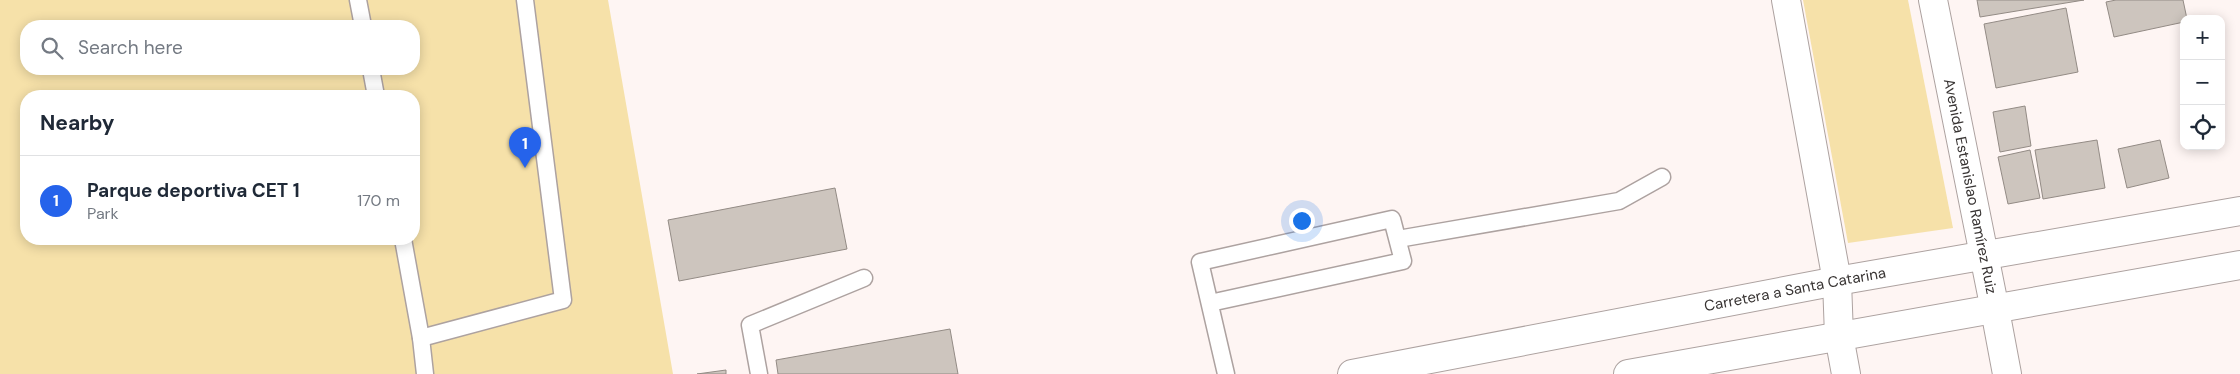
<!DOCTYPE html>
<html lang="en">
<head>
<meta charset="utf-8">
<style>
  :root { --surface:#fff; --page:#f6f6f7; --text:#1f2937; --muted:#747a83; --line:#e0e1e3; --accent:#2563eb }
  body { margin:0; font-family:"DM Sans",sans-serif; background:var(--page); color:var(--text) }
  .controls { position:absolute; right:15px; top:15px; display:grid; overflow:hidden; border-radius:10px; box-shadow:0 2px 12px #0003 }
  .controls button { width:45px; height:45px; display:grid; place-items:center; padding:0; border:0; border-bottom:1px solid var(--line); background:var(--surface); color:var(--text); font:25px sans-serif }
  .you { position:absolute; left:1301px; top:220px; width:18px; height:18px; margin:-12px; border:4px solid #fff; border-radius:50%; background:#1a73e8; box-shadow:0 0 0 8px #1a73e833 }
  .badge { display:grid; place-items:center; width:32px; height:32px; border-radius:50%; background:var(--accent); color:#fff; font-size:16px; font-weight:700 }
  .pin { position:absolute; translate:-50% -41px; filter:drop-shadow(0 1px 2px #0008) }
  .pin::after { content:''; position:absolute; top:26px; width:18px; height:15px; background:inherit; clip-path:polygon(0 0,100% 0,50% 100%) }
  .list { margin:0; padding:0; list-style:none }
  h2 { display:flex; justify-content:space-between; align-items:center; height:65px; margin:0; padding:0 20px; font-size:21px }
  h2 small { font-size:16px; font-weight:400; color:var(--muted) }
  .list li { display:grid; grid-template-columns:32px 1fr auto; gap:15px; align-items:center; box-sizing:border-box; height:90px; padding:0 20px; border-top:1px solid var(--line) }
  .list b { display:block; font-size:19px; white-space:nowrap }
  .list p { margin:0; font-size:16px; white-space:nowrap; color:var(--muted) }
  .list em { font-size:16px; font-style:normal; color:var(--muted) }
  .icon { flex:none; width:28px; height:28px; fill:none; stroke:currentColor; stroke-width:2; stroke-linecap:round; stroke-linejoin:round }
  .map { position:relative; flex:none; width:2240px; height:374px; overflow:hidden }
  .search { position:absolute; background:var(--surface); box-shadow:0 2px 12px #0003; left:20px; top:20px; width:400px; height:55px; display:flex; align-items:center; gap:12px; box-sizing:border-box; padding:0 18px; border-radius:20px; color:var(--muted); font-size:19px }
  .panel { position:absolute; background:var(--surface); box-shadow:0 2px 12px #0003; left:20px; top:90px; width:400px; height:155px; border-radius:20px }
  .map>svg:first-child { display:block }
  .green { fill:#f6e1a9; fill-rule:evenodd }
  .building { fill:#cdc5be; stroke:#938b85 }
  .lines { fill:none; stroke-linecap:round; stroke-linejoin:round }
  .service-casing { stroke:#ada2a0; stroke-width:19 }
  .tertiary-casing { stroke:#ada2a0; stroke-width:30 }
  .secondary-casing { stroke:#ada2a0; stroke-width:30 }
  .service { stroke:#fff; stroke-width:16 }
  .tertiary { stroke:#fff; stroke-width:28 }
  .secondary { stroke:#fff; stroke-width:28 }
  .labels { text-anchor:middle; stroke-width:4; stroke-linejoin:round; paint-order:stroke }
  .street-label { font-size:15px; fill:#383433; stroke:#fef5f3 }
</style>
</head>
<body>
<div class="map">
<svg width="2240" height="374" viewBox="0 0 2240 374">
  <rect width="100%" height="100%" fill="#fef5f3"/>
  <g class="green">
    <path d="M 0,0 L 608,0 L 673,374 L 0,374 ZM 26,26 L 414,26 L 414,69 L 26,69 ZM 26,96 L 414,96 L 414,239 L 26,239 Z"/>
    <polygon points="1803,0 1908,0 1953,228 1848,243"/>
  </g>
  <g class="building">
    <polygon points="1977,0 2084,0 1980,17"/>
    <polygon points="2116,0 2183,0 2187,19 2184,19 2184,22 2114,37 2106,2"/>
    <polygon points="2066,8 2078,72 1996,88 1984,24"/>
    <polygon points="2025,106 2031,146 2000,152 1993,112"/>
    <polygon points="2097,140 2105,188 2043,199 2035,150"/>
    <polygon points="2160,140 2169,178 2127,188 2118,149"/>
    <polygon points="2030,150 2040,198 2008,204 1998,157"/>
    <polygon points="835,188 847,249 679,281 668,220"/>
    <polygon points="950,329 958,374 778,374 776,360"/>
    <polygon points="726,370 726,374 697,374"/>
  </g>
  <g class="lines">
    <g class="service-casing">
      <g id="service">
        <polyline points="358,0 363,26"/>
        <polyline points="371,69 376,96"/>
        <polyline points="403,239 421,338"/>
        <polyline points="1398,239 1619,201 1662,177"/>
        <polyline points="1210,303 1403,261 1392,219 1200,262 1226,374"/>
        <polyline points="425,374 421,338 563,300 525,0"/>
        <polyline points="759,374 750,325 864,278"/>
      </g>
    </g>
    <g class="tertiary-casing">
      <g id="tertiary">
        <polyline points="1995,310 2007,374"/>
        <polyline points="1839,336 1846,374"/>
      </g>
    </g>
    <g class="secondary-casing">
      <g id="secondary">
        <polyline points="1786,0 1837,281 1839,336"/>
        <path id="s1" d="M 1933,0 L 1995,310"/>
        <path id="s2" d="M 1352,374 L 1837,281 L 2240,211"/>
        <polyline points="1628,374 2240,265"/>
      </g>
    </g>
    <use href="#service" class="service"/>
    <use href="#tertiary" class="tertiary"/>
    <use href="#secondary" class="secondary"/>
  </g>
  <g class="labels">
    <g class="street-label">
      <text dy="5" stroke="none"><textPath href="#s1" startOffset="190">Avenida Estanislao Ramírez Ruiz</textPath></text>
      <text dy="5" stroke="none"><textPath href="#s2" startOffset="451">Carretera a Santa Catarina</textPath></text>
    </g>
  </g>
</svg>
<div class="controls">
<button>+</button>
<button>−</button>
<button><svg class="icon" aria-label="locate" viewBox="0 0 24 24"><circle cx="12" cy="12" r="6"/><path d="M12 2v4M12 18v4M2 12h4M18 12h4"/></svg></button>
</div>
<div class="you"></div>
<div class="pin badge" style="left:525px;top:168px">1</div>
<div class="search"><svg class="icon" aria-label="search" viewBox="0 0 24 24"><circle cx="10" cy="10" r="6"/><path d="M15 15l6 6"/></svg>Search here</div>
<section class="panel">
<h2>Nearby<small></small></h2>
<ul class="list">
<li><span class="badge">1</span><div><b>Parque deportiva CET 1</b><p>Park</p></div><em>170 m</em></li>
</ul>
</section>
</div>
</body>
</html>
